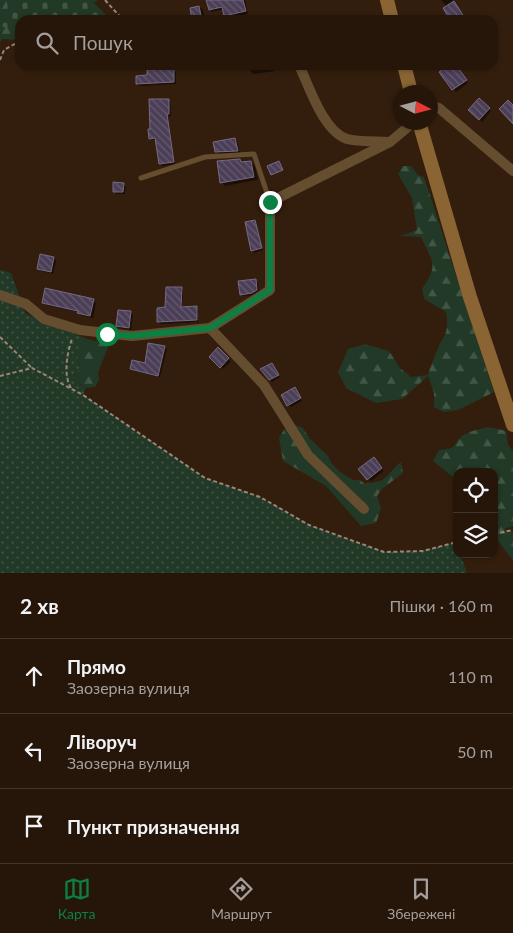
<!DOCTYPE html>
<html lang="uk">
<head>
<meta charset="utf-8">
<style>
  :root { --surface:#26160a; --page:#322318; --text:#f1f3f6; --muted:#a49f9c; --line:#42352b; --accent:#0b8043 }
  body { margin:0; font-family:Lato,sans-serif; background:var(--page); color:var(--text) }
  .controls { position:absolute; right:15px; bottom:15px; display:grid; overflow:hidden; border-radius:10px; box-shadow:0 1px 4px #0004 }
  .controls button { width:45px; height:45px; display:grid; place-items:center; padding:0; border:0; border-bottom:1px solid var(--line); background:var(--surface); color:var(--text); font:25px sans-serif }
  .compass { position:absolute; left:393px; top:85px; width:45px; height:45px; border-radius:50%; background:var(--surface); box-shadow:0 1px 4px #0004; rotate:96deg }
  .stop { position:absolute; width:15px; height:15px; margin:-11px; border:4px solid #0b8043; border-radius:50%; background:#fff }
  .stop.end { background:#0b8043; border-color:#fff; box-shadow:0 1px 5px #0008 }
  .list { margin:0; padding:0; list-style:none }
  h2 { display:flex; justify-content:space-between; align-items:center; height:65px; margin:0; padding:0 20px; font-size:21px }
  h2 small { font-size:16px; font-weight:400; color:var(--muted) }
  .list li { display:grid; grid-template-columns:32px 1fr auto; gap:15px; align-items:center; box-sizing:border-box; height:75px; padding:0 20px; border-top:1px solid var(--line) }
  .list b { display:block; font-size:19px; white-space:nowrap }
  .list p { margin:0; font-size:16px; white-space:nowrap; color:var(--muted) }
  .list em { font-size:16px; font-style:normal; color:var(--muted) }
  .icon { flex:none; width:28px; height:28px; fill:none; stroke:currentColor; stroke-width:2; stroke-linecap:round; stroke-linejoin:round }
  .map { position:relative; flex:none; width:513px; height:573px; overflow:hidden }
  .search { position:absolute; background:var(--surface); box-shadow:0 1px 4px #0004; left:15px; right:15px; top:15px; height:55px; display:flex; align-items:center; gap:12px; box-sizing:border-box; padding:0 18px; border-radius:15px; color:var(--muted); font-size:19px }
  .sheet { height:290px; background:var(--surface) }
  nav { display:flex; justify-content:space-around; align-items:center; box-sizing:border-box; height:70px; border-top:1px solid var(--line); background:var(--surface); font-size:14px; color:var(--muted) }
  nav a { display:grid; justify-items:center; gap:2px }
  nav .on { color:var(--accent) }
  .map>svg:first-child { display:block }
  .green { fill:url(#green-dots) }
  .forest { fill:url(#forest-firs) }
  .cemetery { fill:url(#cemetery-stones) }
  .shadow { fill:#0007 }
  .building { fill:url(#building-back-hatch); stroke:#776984 }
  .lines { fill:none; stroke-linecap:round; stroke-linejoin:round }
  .path { stroke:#988578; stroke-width:2; stroke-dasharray:4 2.5; stroke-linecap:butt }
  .lane { stroke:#654e30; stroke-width:5 }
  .street { stroke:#654e30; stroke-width:10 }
  .secondary { stroke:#8a6533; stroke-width:14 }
  .route { stroke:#0b8043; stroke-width:6 }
</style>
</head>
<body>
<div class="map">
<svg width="513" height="573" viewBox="0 0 513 573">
  <defs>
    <pattern id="green-dots" width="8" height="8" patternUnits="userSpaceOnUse" patternTransform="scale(1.25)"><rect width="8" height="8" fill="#213926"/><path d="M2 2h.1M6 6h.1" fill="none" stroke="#425645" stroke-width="1.8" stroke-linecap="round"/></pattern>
    <pattern id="forest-firs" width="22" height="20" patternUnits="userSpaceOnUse" patternTransform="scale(1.25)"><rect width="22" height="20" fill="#213926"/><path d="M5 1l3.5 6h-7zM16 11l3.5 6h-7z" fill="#425645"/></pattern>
    <pattern id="cemetery-stones" width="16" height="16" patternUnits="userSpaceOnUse" patternTransform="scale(1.25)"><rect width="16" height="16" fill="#213926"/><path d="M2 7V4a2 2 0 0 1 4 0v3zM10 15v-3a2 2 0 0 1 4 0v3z" fill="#425645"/></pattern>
    <pattern id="building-back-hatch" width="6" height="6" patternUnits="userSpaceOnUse" patternTransform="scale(1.25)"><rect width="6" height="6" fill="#4b3e57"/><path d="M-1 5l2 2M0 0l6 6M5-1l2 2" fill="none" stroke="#665a6f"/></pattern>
  </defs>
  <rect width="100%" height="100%" fill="#331e0d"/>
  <polygon class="green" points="0,270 11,273 26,314 87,339 82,342 76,352 81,368 73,376 79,384 86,388 83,395 205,478 260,497 309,525 384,552 423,551 455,542 457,554 460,554 467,573 0,573"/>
  <g class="forest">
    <polygon points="0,0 98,0 69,20 20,20 20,40 2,39 0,43"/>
    <path d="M 403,166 L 411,166 L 418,175 L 424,177 L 494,392 L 458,410 L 444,412 L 434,407 L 434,393 L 428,376 L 402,399 L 376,403 L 346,388 L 338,372 L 348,349 L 365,344 L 389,351 L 400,368 L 411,377 L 428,375 C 430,368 433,360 436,353 C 443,334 450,335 446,312 L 424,299 L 422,289 C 439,264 433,263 421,237 L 400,236 L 417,230 L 412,198 L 398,174 Z"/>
    <polygon points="87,339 100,342 105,340 109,345 98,372 99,380 95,387 86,388 74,380 73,376 81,368 76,352 82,342"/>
    <path d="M 288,423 L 303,428 L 310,439 L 328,456 L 332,464 L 340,472 L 353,480 L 360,480 L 365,484 C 370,482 377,483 382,480 C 389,476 394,467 401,462 L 403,473 L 382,489 L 377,496 L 381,508 L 376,523 L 361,526 L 326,486 L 283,461 L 279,438 Z"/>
    <path d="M 486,427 L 494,428 L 506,431 L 508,445 L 513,451 L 513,526 L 504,529 L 513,532 L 513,560 L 494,536 L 494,472 L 457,472 L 457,489 L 453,488 L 453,477 L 433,461 L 439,450 C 459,448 451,446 462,436 C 468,431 479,430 486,427 Z"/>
  </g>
  <polygon class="cemetery" points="8,0 91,0 109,18 108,20 20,20 20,32 0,26"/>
  <g class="shadow">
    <polygon points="207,0 245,0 248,14 228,18 226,16 224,9 212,12 210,10"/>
    <polygon points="441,0 453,0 466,20 452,20 447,7"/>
    <polygon points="200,7 203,10 205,20 194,20 191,9"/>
    <polygon points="250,65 274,65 275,71 254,74 251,72"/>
    <polygon points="451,65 456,66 468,83 456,92 441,72"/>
    <polygon points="173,69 176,72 176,84 140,86 137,84 149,76"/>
    <polygon points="168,100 170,102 171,116 168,116 175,164 163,166 161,164 157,140 153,140 150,138 151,130"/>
    <polygon points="479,100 491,111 482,122 470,110"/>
    <polygon points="235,139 237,141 240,153 219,154 216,151"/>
    <polygon points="240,161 243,163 251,162 255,166 258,180 225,186 221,182"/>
    <polygon points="123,184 126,187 125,194 116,194 114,191"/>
    <polygon points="254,221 263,250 254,253 249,239"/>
    <polygon points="54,258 56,261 53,274 41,271 38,269"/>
    <polygon points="255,280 258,283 259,293 255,295 243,296 241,294"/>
    <polygon points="181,288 183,290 182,308 196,307 198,309 198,322 160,324 159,322"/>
    <polygon points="93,301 96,303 93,318 81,315 78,312 46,305 43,302"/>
    <polygon points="131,313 133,315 131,330 120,328 117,326"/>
    <polygon points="164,347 167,349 160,377 134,371 132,369 146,364"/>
    <polygon points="218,349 231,362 223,369 210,357"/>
    <polygon points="274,367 280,377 272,382 270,379"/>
    <polygon points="297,391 302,401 291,407 288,405"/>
    <polygon points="376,461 384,471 371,481 368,479"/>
  </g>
  <g class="building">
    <polygon points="206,0 243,0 246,11 224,16 222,7 209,10"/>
    <polygon points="454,1 466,20 450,20 443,8"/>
    <polygon points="199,6 202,20 192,20 190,8"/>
    <polygon points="449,65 456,65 467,80 452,90 439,72"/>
    <polygon points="174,68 174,82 136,84 136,76 147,75 147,70"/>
    <polygon points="479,98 490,108 479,120 468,110"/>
    <polygon points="149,99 169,99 169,114 167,114 174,162 159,164 155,138 149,139 148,129 150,129"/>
    <polygon points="508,100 513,105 513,124 499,109"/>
    <polygon points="235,138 238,151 215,152 213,142"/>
    <polygon points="240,159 241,162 251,161 254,177 220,183 217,161"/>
    <polygon points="279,161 283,170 271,175 267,166"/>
    <polygon points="113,182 124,183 123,192 113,192"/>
    <polygon points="255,220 262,248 251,251 245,222"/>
    <polygon points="40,254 54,257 51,272 37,269"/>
    <polygon points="256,279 257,290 252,293 240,295 238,281"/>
    <polygon points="166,287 182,287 181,307 197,306 197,320 157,322 157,308 165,307"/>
    <polygon points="45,288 94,299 90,316 77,313 78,311 42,303"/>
    <polygon points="118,310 131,311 129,328 116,326"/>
    <polygon points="148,343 165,346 158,376 130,369 132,360 145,363"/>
    <polygon points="218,347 229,358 220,368 209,357"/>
    <polygon points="272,363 279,375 269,380 260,369"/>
    <polygon points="295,387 301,398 287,406 281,395"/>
    <polygon points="374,457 382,468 367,480 358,469"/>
  </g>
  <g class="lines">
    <g class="path">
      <polyline points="105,0 123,20"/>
      <polyline points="0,60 4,50 20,41"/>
      <polyline points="0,337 32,368"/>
      <polyline points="0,376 32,368 83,395 205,478 260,497 309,525 384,552 423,551 457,542"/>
      <path d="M 71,388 C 63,375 67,353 72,339"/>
      <polyline points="494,534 513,530"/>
    </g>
    <polyline class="lane" points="141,178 205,157 254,154 270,202"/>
    <g class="street">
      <path d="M 299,65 C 309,86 323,131 347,139 C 358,142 377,141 390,142 L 414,122"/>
      <polyline points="430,105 439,108 513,171"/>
      <polyline points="0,295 26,304 44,319 80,330 132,336 210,328 270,290 270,202 390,142"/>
      <polyline points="210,328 264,385 308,455 364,509"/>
    </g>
    <g class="secondary">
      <polyline points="387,0 392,20"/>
      <polyline points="404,65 411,92"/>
      <polyline points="419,122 470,297 513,425"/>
    </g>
  </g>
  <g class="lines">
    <polyline class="route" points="107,334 132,336 210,328 270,290 270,202"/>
  </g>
</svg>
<div class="controls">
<button><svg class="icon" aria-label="locate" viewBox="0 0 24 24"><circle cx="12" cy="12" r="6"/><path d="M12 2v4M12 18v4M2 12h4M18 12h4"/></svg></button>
<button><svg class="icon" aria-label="layers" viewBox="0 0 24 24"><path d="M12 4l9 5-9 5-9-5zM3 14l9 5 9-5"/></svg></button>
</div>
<svg class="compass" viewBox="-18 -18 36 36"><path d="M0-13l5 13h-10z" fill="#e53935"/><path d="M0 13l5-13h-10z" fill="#a49f9c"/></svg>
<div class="stop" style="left:107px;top:334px"></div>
<div class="stop end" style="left:270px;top:202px"></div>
<div class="search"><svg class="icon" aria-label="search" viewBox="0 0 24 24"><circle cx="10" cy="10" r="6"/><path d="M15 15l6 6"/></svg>Пошук</div>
</div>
<section class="sheet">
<h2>2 хв<small>Пішки · 160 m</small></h2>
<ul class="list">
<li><svg class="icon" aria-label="ahead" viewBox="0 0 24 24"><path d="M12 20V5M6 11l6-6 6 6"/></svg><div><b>Прямо</b><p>Заозерна вулиця</p></div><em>110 m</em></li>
<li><svg class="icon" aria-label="left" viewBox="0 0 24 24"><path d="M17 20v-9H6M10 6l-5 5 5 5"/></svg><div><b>Ліворуч</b><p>Заозерна вулиця</p></div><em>50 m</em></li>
<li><svg class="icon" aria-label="arrive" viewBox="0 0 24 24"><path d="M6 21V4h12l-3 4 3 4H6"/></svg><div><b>Пункт призначення</b></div></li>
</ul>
</section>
<nav>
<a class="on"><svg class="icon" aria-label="map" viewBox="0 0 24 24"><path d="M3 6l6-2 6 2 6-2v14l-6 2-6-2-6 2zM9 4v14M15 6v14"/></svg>Карта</a>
<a><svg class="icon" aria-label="directions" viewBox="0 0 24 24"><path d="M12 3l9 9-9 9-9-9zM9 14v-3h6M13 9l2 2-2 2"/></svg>Маршрут</a>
<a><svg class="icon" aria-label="saved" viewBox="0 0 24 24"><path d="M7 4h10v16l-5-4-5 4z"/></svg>Збережені</a>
</nav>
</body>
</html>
